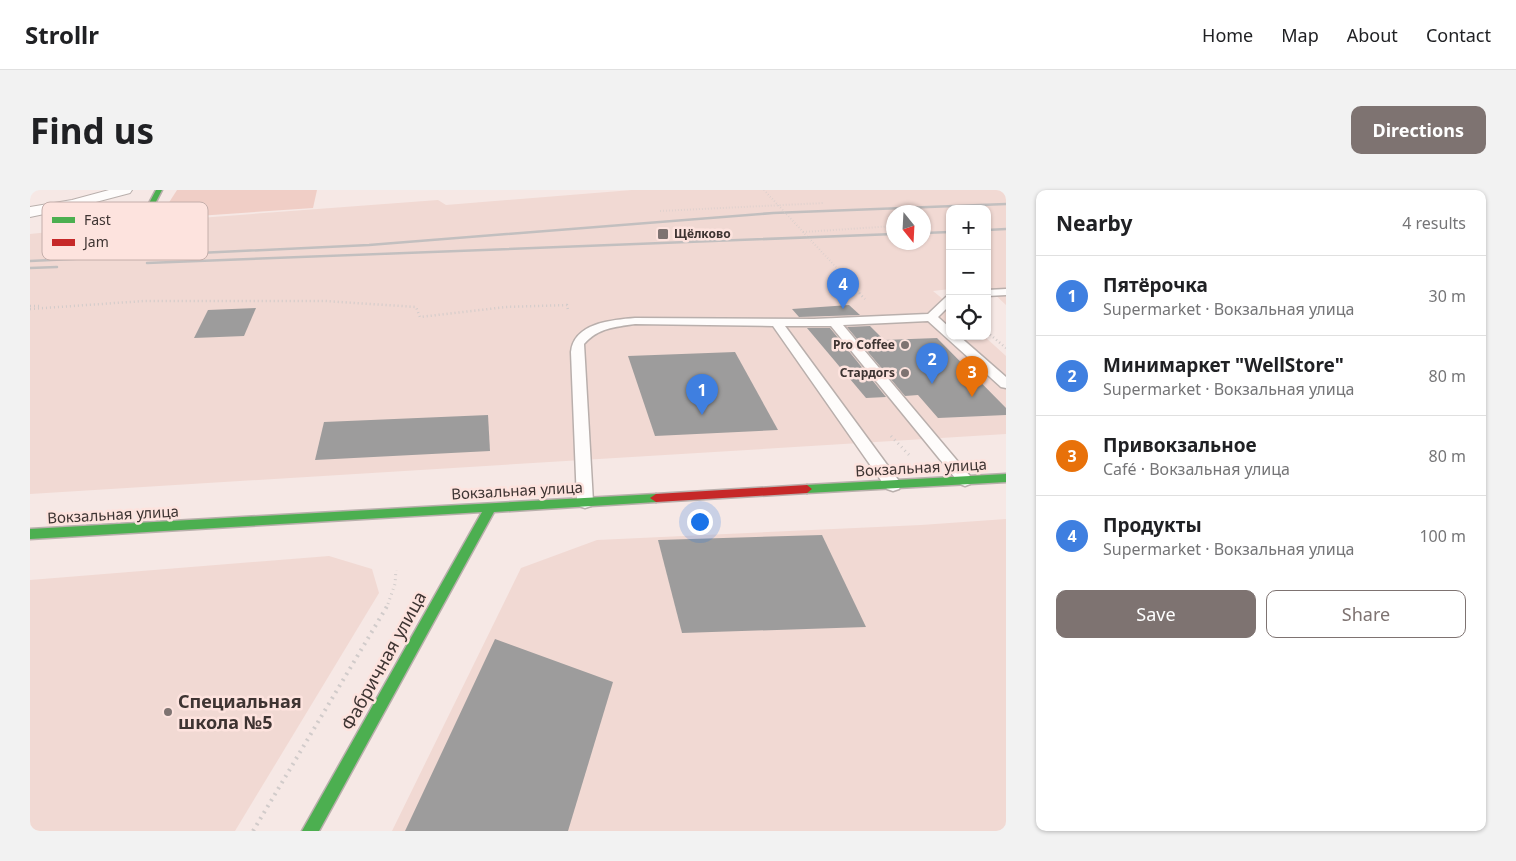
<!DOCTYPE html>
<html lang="en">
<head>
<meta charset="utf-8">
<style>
  :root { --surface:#fff; --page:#f2f2f2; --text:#202124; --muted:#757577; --line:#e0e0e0; --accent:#7e7371 }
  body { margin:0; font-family:"Noto Sans",sans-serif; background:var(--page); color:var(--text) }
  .controls { position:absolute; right:15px; top:15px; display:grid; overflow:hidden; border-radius:10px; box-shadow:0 1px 4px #0004 }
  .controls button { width:45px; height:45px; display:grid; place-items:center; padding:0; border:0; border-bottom:1px solid var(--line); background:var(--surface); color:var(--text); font:25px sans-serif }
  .compass { position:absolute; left:856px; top:15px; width:45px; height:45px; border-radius:50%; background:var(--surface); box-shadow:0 1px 4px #0004; rotate:162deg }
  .you { position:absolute; left:669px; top:331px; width:18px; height:18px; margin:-12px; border:4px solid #fff; border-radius:50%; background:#1a73e8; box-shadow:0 0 0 8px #1a73e833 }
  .badge { display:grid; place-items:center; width:32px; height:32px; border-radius:50%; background:var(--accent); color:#fff; font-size:16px; font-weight:700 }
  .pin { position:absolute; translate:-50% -41px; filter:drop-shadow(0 1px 2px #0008) }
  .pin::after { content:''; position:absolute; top:26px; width:18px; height:15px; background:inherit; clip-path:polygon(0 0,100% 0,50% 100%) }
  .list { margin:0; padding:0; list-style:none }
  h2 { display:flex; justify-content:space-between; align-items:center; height:65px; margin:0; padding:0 20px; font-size:21px }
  h2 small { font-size:16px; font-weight:400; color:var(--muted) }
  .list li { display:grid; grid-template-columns:32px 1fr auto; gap:15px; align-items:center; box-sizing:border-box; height:80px; padding:0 20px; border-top:1px solid var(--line) }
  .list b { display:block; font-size:19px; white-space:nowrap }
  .list p { margin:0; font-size:16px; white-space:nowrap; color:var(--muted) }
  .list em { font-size:16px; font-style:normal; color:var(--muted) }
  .actions { display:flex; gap:10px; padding:15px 20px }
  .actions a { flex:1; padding:11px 0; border:1px solid var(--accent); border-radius:10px; text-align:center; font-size:18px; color:var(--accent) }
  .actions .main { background:var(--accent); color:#fff }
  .icon { flex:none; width:28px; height:28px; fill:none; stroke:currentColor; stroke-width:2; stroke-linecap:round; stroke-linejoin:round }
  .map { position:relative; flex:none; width:976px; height:641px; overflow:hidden; border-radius:10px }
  header { display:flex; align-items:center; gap:30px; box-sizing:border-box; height:70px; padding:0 25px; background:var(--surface); border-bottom:1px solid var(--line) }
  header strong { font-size:24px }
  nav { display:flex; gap:28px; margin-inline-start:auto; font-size:18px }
  .intro { display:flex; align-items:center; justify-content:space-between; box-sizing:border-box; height:120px; padding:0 30px }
  h1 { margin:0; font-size:35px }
  .button { padding:12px 22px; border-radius:10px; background:var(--accent); color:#fff; font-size:18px; font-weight:700 }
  main { display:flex; gap:30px; padding:0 30px }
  aside { flex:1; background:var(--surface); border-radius:10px; box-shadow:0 1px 4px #0004 }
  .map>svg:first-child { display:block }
  .built { fill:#f1d9d3; fill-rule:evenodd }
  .green { fill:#f0cec6 }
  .building { fill:#9d9c9c }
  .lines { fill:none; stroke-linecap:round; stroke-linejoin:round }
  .lane-casing { stroke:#b9afac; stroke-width:3 }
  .street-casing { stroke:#b9afac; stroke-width:2 }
  .fast-casing { stroke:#b9afac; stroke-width:3 }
  .jam-casing { stroke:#b9afac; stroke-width:3 }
  .path-far3 { stroke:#d1cbca; stroke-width:2; stroke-dasharray:0.5 2.5; stroke-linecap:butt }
  .path-far2 { stroke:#d1cbca; stroke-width:2.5; stroke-dasharray:1 3; stroke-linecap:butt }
  .path-far1 { stroke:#d1cbca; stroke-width:3; stroke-dasharray:1 4; stroke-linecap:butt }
  .path { stroke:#d1cbca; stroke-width:4; stroke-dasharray:2 5; stroke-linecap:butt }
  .lane { fill:#fefcfb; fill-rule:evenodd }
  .street { fill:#fefcfb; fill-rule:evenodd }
  .fast { fill:#4caf50; fill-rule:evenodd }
  .jam { fill:#c62828; fill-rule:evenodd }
  .rail { stroke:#c2bfbf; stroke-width:2.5 }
  .path-bridge-far1 { stroke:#d1cbca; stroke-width:2; stroke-dasharray:0.5 2.5; stroke-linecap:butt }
  .path-bridge { stroke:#d1cbca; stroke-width:2.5; stroke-dasharray:1 3; stroke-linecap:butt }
  .poi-dot { fill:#7e7371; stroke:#fde3de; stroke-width:2 }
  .labels { text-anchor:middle; stroke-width:5; stroke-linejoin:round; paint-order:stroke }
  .far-poi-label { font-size:12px; font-weight:bold; fill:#3e3432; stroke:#fde3de; text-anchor:end }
  .street-label { font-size:15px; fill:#3e3432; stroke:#fde3de }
  .near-street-label { font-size:18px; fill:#3e3432; stroke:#fde3de }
  .near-poi-label { font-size:18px; font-weight:bold; fill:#3e3432; stroke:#fde3de; text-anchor:start }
  .key { fill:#fde3de; stroke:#c4aeaa; stroke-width:1 }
  .key-label { font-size:14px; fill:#3e3432 }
</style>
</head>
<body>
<header>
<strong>Strollr</strong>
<nav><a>Home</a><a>Map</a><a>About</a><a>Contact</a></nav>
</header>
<div class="intro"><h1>Find us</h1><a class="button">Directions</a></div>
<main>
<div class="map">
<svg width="976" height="641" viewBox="0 0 976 641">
  <rect width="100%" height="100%" fill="#f6e8e5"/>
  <g class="built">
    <path d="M 602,0 L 976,0 L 976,115 L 957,97 L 957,19 L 920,19 L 920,99 L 903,101 L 920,115 L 920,146 L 954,146 L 976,166 L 976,244 L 0,304 L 0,44 L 116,32 L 408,10 L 416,15 ZM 864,22 L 894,22 L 894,52 L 864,52 Z"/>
    <polygon points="976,329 976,641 362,641 491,378 567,350 891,335"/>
    <polygon points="299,366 342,379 349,403 205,641 0,641 0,390"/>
  </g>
  <polygon class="green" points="147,0 287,0 283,18 153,27 131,25"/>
  <g class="building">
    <polygon points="819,115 830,125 769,127 762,119"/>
    <polygon points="226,118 214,146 164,148 178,120"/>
    <polygon points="840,136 854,150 907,148 976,218 976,225 908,228 888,205 875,206 817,137"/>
    <polygon points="777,138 800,138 856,207 836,208"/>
    <polygon points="705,162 748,240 625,246 598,166"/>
    <polygon points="458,225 460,261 285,270 294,232"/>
    <polygon points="792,345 836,437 652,443 628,350"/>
    <polygon points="465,449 583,492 538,641 375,641"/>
  </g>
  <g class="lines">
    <g class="lane-casing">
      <g id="lane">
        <polygon points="976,99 976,105 957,106 957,100"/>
        <path d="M 920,106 L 920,115 L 908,127 L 920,138 L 920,146 L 929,146 L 976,187 L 976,198 L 971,197 L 898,131 L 813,135 L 940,286 L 943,290 L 940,294 L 935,296 L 930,294 L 801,136 L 755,136 L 869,291 L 871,295 L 869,299 L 863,301 L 857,299 L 743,136 L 605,134 C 584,137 568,138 554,154 L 563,312 L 561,316 L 555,318 L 549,316 L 547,312 L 541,162 C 544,133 581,130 605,128 L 784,129 L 898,124 L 916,107 Z"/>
      </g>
    </g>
    <g class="street-casing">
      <polygon id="street" points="79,0 102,0 100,3 43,18 0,27 0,17 42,10"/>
    </g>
    <g class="fast-casing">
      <g id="fast">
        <polygon points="126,0 132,0 113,37 110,39 72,28 40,14 45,13 76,26 108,34"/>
        <polygon points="976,284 976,292 777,303 772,299 777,295"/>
        <polygon points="626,304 632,308 626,312 464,322 289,641 272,641 452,322 0,349 0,339"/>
      </g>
    </g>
    <g class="jam-casing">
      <polygon id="jam" points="777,295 782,299 777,303 626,312 620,308 626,304"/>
    </g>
    <g class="path-far3">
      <polyline points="630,21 794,13"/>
      <polyline points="862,31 864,32"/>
      <polyline points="773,42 864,36"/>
    </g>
    <g class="path-far2">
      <polyline points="0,116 9,116"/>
      <polyline points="0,119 114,111 295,111 386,117 390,127 476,117 537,115 538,120"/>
      <polyline points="957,142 976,158"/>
    </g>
    <g class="path-far1">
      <polyline points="861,246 881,267"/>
      <polyline points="358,414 365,394 366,380"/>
    </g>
    <polyline class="path" points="223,641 359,413"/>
    <use href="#lane" class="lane"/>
    <use href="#street" class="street"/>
    <use href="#fast" class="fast"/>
    <use href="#jam" class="jam"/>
    <g class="rail">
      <polyline points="957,40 976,39"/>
      <polyline points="894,43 920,42"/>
      <polyline points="0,71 339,55 743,23 976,14"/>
      <polyline points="117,73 864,44"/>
      <polyline points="0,78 27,77"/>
    </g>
    <polyline class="path-bridge-far1" points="734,0 831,104"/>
    <polyline class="path-bridge" points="829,103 835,109"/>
  </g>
  <g class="poi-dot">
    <rect x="627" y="38" width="12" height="12" rx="2.5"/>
    <circle cx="875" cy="155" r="5"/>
    <circle cx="875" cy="183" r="5"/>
    <circle cx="138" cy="522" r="5"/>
  </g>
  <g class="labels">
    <g class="far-poi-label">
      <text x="644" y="48" text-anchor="start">Щёлково</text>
      <text x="865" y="159">Pro Coffee</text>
      <text x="865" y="187">Стардогs</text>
    </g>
    <g class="street-label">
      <text transform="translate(891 278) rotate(-3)" y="5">Вокзальная улица</text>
      <text transform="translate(487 301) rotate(-3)" y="5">Вокзальная улица</text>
      <text transform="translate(83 325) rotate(-3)" y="5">Вокзальная улица</text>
    </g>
    <g class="near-street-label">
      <text transform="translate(354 471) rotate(-61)" y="6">Фабричная улица</text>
    </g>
    <g class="near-poi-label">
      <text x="148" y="518">Специальная<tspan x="148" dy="21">школа №5</tspan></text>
    </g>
  </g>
  <rect x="12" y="12" width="166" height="58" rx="8" class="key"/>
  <rect x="22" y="27" width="23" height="6" fill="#4caf50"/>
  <rect x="22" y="49" width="23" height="7" fill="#c62828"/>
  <g class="key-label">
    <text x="54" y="35">Fast</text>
    <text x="54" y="57">Jam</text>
  </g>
</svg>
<div class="controls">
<button>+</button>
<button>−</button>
<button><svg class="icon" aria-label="locate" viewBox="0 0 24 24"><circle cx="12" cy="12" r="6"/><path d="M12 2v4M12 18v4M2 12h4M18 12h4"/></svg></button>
</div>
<svg class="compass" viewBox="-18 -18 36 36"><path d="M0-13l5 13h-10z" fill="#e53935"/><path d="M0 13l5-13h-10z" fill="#757577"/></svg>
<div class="you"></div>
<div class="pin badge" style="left:672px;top:225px;background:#3f7fe0">1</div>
<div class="pin badge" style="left:902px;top:194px;background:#3f7fe0">2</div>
<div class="pin badge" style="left:942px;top:207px;background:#e8710a">3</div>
<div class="pin badge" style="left:813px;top:119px;background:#3f7fe0">4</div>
</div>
<aside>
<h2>Nearby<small>4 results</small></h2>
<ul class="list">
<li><span class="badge" style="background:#3f7fe0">1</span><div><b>Пятёрочка</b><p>Supermarket · Вокзальная улица</p></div><em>30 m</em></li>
<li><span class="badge" style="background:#3f7fe0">2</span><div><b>Минимаркет &quot;WellStore&quot;</b><p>Supermarket · Вокзальная улица</p></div><em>80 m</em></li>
<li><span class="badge" style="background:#e8710a">3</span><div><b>Привокзальное</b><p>Café · Вокзальная улица</p></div><em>80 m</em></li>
<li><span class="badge" style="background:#3f7fe0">4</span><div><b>Продукты</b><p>Supermarket · Вокзальная улица</p></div><em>100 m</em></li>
</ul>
<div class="actions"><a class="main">Save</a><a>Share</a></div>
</aside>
</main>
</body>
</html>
